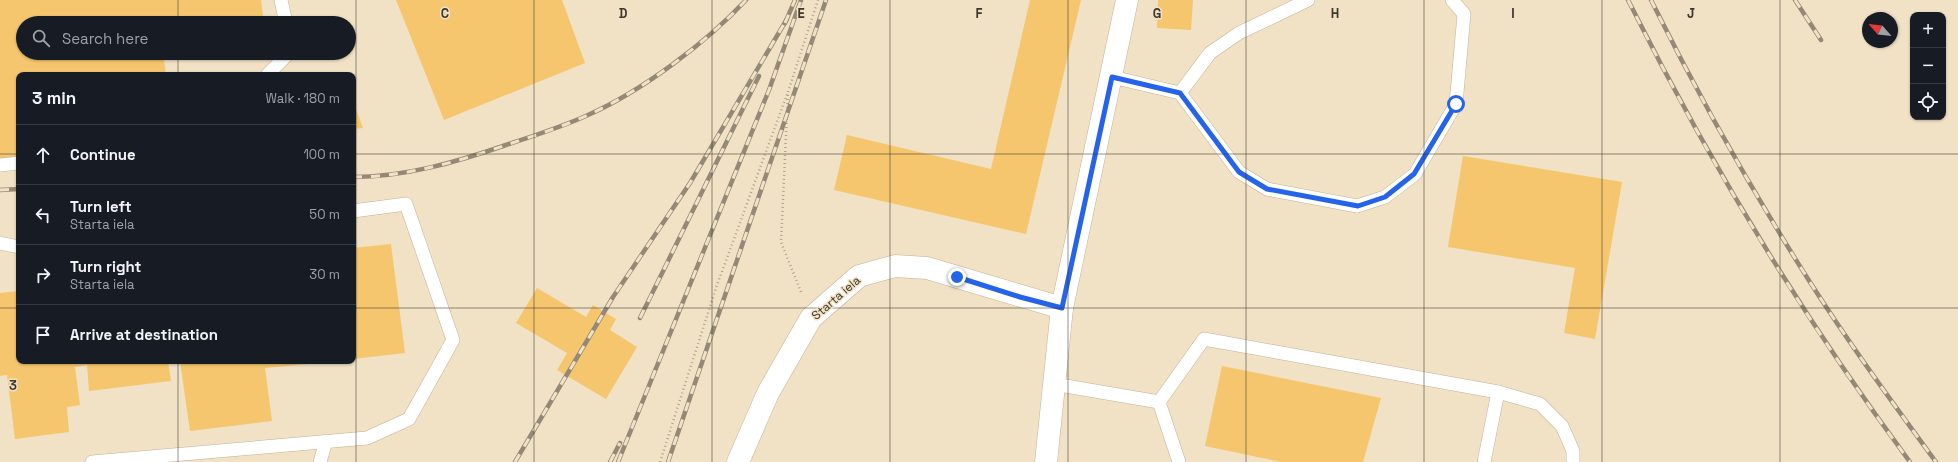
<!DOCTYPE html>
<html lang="en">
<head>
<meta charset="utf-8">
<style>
  :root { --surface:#171b24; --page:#242831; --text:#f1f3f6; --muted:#9ea1a6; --line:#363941 }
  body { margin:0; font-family:"Space Grotesk",sans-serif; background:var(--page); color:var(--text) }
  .controls { position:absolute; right:12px; top:12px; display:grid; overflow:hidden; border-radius:8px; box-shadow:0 1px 3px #0004 }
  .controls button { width:36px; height:36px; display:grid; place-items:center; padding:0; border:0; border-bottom:1px solid var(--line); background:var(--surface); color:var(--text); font:20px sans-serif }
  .compass { position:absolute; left:1862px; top:12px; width:36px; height:36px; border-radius:50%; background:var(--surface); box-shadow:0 1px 3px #0004; rotate:297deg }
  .stop { position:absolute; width:12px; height:12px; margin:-9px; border:3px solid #2563eb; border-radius:50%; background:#fff }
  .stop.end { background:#2563eb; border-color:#fff; box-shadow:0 1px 4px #0008 }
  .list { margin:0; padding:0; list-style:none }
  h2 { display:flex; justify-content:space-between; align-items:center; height:52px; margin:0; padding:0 16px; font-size:17px }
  h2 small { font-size:13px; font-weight:400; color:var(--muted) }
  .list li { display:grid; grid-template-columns:26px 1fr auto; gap:12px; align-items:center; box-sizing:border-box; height:60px; padding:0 16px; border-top:1px solid var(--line) }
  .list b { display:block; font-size:15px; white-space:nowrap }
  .list p { margin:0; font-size:13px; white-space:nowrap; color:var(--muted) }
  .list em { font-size:13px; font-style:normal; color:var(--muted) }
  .icon { flex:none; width:22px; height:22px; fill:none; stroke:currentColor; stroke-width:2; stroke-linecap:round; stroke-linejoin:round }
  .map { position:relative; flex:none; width:1958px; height:462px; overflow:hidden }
  .search { position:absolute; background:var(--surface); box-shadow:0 1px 3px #0004; left:16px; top:16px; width:340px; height:44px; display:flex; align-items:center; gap:10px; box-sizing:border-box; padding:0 14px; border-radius:22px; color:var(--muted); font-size:15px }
  .panel { position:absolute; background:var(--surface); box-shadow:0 1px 3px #0004; left:16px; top:72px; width:340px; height:292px; border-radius:8px }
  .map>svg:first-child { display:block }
  .building { fill:#f5c66d }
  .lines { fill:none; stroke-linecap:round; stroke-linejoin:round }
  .lane-casing { stroke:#c2b297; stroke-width:14 }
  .street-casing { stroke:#c2b297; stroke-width:23 }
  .path { stroke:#afa38d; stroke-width:2.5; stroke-dasharray:1 3; stroke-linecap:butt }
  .lane { stroke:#fff; stroke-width:13 }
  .street { stroke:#fff; stroke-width:22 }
  .rail-casing { stroke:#948976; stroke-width:4.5 }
  .rail { stroke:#f1e1c5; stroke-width:3; stroke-dasharray:9; stroke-linecap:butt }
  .route { stroke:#2563eb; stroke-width:5 }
  .grid { fill:none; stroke:#3d372c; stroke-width:1; stroke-opacity:0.55 }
  .labels { text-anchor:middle; stroke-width:3; stroke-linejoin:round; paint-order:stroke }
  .street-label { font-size:12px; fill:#3d372c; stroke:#f1e1c5 }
  .grid-label { font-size:13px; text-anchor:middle; font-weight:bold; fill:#3d372c; stroke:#f1e1c5; stroke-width:3; stroke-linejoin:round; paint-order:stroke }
</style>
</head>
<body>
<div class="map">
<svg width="1958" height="462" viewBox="0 0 1958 462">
  <rect width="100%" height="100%" fill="#f1e1c5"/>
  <g class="building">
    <polygon points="0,0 261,0 264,23 23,23 23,53 218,54 164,60 166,75 19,75 19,157 0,159"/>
    <polygon points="396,0 562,0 585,63 444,120"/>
    <polygon points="1030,0 1081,0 1026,234 834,190 847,135 991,169"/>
    <polygon points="1158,0 1193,0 1191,30 1157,28"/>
    <polygon points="353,101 363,128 353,129"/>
    <polygon points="1463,156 1622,182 1595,339 1564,333 1575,268 1448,247"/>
    <polygon points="391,244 405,353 353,359 353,248"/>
    <polygon points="537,288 586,317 593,305 616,319 610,330 637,347 606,399 557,370 567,353 516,323"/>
    <polygon points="19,291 19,361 168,361 171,381 89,391 87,365 75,367 80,405 67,407 69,432 15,439 7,375 0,376 0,293"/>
    <polygon points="180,361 330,361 330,362 265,368 272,421 190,431"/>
    <polygon points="1222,366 1381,398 1363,462 1281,462 1205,446"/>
  </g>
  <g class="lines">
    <g class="lane-casing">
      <g id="lane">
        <polyline points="281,0 286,23"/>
        <polyline points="267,75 289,53"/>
        <polyline points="1112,77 1180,93 1239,172 1267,189 1357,206 1385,197 1415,174 1456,104 1464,14 1452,0"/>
        <polyline points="1180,93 1210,53 1239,33 1308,0"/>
        <polyline points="0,165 19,163"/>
        <polyline points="0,243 19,247"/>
        <polyline points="1054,384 1159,402"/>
        <polyline points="1498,392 1540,404 1562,426 1573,451 1573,462"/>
        <polyline points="1159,402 1204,339 1498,392 1484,462"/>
        <polyline points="1159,402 1179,462"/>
        <polyline points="92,462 367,438 409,419 453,340 406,204 353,211"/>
        <polyline points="320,462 326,441"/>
      </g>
    </g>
    <g class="street-casing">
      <g id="street">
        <polyline points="738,462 768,393 811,318 859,276 895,266 927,268 1062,308"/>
        <polyline points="1046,462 1062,308 1127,0"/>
      </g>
    </g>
    <g class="path">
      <polyline points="801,292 781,242 788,92 818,0"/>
      <polyline points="660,462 717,285 788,92"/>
    </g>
    <use href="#lane" class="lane"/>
    <use href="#street" class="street"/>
    <g class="rail-casing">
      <g id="rail">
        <path d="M 1628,0 C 1710,164 1801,315 1910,462"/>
        <path d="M 1651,0 C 1698,95 1751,189 1808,279 C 1848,342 1892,402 1936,462"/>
        <polyline points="1795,0 1821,40"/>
        <polyline points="785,23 795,0"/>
        <path d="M 353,177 C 405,177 457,162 506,145 C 533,136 562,127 588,115 C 642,91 706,43 746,0"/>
        <polyline points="0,190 19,189"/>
        <polyline points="640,318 759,76"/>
        <polyline points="515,462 613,297 690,183 787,19"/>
        <polyline points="610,462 620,443"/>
        <polyline points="618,462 769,90 801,0"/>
        <polyline points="668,462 826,0"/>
      </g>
    </g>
    <use href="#rail" class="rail"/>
  </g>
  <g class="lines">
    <polyline class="route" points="957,277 1020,297 1062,308 1112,77 1180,93 1239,172 1267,189 1358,206 1385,197 1414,174 1456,104"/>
  </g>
  <path class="grid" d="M 178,0 L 178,23M 356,0 L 356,462M 534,0 L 534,462M 712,0 L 712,462M 890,0 L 890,462M 1068,0 L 1068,462M 1246,0 L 1246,462M 1424,0 L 1424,462M 1602,0 L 1602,462M 1780,0 L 1780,462M 178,53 L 178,75M 0,154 L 19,154M 353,154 L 1958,154M 0,308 L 19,308M 353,308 L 1958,308M 178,361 L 178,462"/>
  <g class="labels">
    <g class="street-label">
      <text transform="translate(836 298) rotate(-41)" y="4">Starta iela</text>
    </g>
  </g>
  <g class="grid-label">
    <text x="445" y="18">C</text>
    <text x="623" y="18">D</text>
    <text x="801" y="18">E</text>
    <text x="979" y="18">F</text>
    <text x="1157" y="18">G</text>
    <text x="1335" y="18">H</text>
    <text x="1513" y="18">I</text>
    <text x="1691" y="18">J</text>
    <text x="13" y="390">3</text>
  </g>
</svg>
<div class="controls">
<button>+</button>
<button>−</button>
<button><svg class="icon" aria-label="locate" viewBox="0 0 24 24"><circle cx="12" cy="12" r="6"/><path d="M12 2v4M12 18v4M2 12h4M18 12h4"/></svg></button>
</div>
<svg class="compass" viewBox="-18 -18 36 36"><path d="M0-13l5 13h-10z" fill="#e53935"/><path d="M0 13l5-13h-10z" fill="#9ea1a6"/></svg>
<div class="stop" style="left:1456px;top:104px"></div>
<div class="stop end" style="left:957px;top:277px"></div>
<div class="search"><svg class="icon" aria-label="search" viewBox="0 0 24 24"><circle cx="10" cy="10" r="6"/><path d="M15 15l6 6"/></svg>Search here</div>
<section class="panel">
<h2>3 min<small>Walk · 180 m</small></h2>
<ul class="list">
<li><svg class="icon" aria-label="ahead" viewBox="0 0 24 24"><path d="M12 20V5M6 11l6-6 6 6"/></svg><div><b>Continue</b></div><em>100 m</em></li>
<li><svg class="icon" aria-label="left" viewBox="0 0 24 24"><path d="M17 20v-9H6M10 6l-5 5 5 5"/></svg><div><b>Turn left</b><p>Starta iela</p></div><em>50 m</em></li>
<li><svg class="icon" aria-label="right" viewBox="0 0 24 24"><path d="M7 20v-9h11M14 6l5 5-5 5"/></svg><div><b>Turn right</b><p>Starta iela</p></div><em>30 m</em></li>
<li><svg class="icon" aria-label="arrive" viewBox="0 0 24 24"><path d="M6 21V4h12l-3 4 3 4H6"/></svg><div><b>Arrive at destination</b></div></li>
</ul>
</section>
</div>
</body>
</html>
